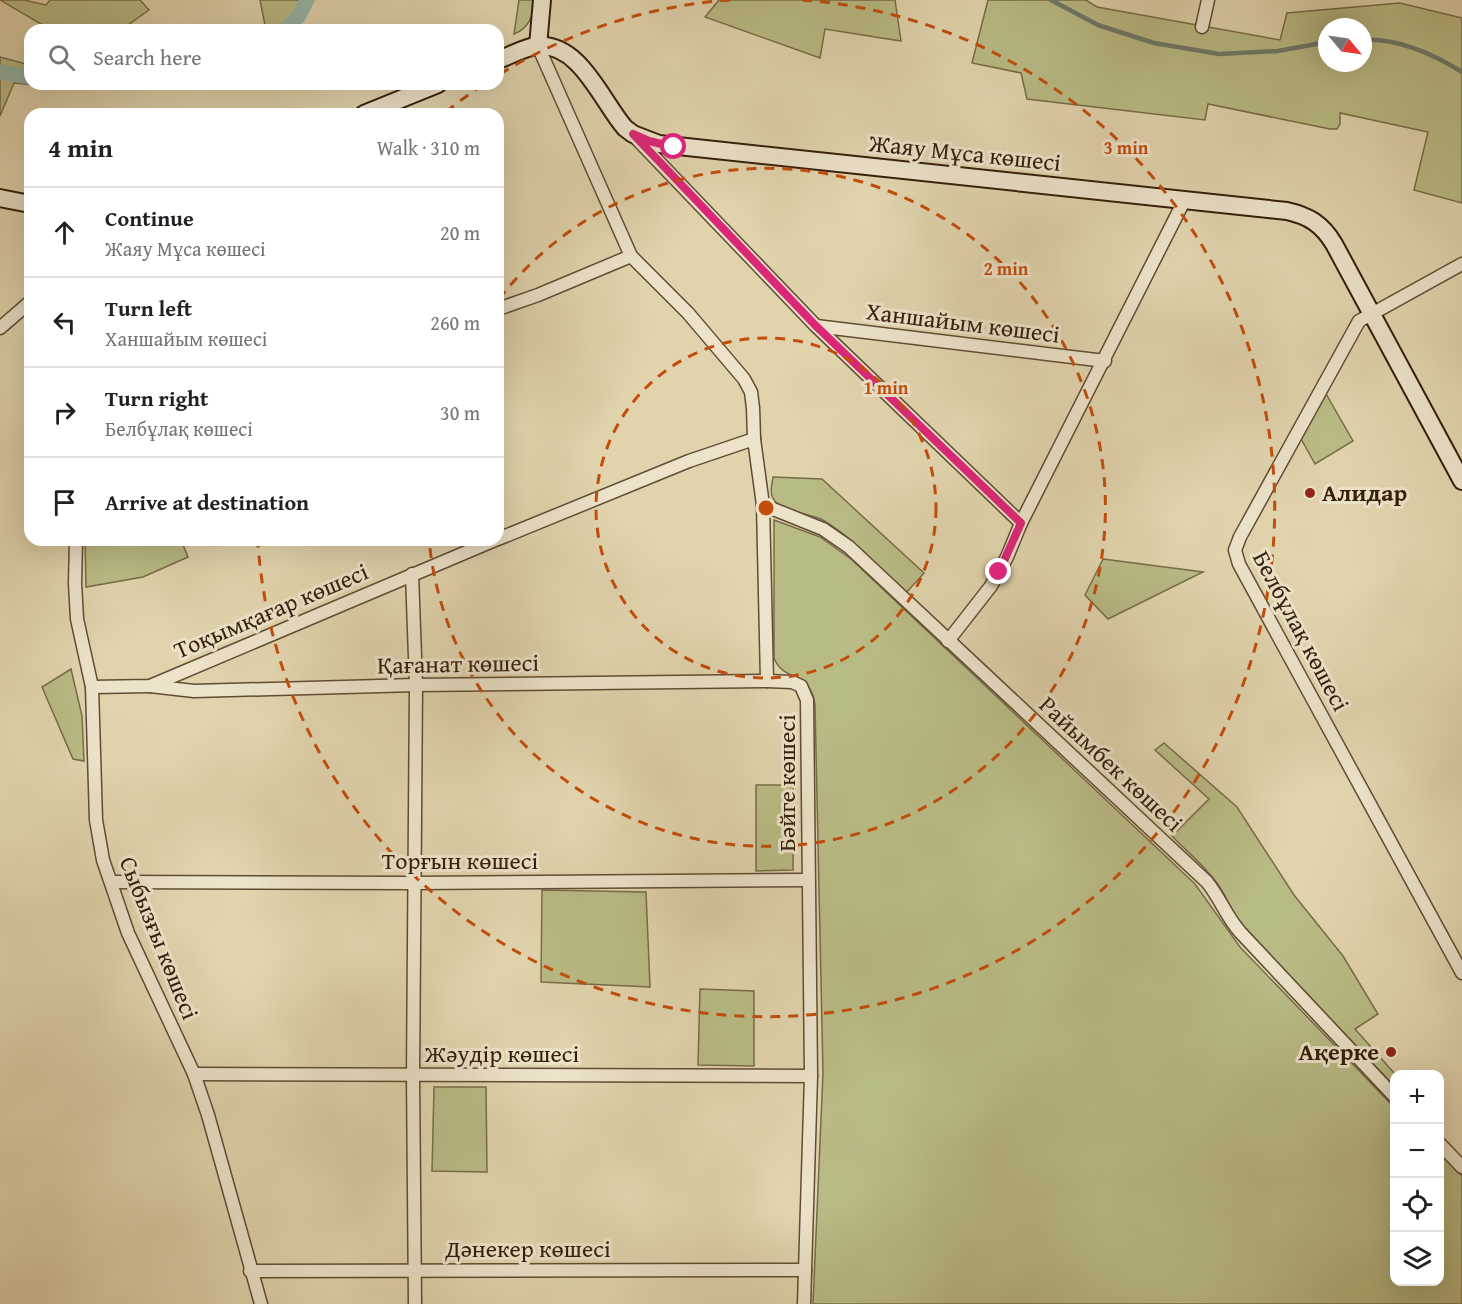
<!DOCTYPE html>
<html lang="en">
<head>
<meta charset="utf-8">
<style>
  :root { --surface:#fff; --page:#f6f6f6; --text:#202124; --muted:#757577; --line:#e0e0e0 }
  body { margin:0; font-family:"Gentium Book Plus",serif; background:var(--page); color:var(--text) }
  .controls { position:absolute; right:18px; bottom:18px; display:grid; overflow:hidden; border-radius:12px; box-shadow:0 6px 24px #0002 }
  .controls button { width:54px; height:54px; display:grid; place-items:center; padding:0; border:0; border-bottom:2px solid var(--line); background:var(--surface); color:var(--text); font:30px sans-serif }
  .compass { position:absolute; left:1318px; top:18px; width:54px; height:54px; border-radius:50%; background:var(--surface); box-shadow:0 6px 24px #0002; rotate:119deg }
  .stop { position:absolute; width:18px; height:18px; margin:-14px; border:4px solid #db2777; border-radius:50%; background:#fff }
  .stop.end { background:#db2777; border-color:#fff; box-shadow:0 2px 6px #0008 }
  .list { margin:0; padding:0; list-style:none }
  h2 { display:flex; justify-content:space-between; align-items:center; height:78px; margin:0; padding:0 24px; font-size:26px }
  h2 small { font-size:20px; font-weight:400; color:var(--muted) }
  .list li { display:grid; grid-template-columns:39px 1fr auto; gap:18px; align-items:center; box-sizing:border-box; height:90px; padding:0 24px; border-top:2px solid var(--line) }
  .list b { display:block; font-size:22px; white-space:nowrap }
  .list p { margin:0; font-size:20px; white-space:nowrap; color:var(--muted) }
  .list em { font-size:20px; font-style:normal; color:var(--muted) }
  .icon { flex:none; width:33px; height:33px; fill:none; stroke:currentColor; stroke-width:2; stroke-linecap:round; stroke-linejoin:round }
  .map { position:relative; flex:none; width:1462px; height:1304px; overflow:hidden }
  .search { position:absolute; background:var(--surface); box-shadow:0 6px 24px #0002; left:24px; top:24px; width:480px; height:66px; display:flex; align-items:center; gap:15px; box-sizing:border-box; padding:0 21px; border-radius:18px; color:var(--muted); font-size:22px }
  .panel { position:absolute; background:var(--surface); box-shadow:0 6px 24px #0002; left:24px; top:108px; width:480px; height:438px; border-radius:18px }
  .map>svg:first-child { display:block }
  .green { fill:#b9bb85; stroke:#786c48; stroke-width:1.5; fill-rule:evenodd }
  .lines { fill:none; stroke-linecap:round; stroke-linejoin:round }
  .stream { stroke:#6e7a6a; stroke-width:4.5 }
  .canal { stroke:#94b8aa; stroke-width:15 }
  .street-casing { stroke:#614c33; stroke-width:15 }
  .secondary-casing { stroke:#361e0a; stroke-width:20 }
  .street { stroke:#ece3ca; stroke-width:12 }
  .secondary { stroke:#ece3ca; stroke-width:16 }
  .route { stroke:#db2777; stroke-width:8 }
  .ring { fill:none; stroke:#c44d0c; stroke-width:3; stroke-dasharray:10 8 }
  .poi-dot { fill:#8f2418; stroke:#ece3ca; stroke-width:2 }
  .labels { text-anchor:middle; stroke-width:6; stroke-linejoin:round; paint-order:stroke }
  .street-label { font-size:24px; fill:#361e0a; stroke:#ece3ca }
  .poi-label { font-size:24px; font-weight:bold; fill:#361e0a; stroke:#ece3ca; text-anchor:start }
  .centre { fill:#c44d0c; stroke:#ece3ca; stroke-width:3 }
  .ring-label { font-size:18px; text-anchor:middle; font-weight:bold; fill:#c44d0c; stroke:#ece3ca; stroke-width:6; stroke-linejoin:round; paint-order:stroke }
</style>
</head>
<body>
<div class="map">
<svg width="1462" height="1304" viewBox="0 0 1462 1304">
  <rect width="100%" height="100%" fill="#e1d4ad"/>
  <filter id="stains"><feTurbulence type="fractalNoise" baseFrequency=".00333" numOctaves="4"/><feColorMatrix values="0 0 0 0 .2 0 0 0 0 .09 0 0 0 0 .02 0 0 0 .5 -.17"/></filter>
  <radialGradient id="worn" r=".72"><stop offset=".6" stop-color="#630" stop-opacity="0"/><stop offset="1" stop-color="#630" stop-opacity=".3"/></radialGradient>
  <g class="green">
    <polygon points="0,0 24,0 46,5 50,0 140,0 149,10 128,25 131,30 51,30"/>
    <polygon points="260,0 304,0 294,16 281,30 266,30"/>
    <path d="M 519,0 L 534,0 C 533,15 530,28 514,34 Z"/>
    <polygon points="719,0 895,0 901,41 825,29 820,58 705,17"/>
    <path d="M 988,0 L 1086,0 L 1097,7 L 1280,40 L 1287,13 L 1400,3 L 1462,18 L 1462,203 L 1414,190 L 1428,132 L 1340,113 L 1340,124 L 1337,129 L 1330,129 L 1208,104 L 1205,120 L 1027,99 L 1021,73 L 972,63 ZM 1327,27 L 1363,27 L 1363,63 L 1327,63 Z"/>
    <polygon points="0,57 30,65 30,84 64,84 57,87 14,83 0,116"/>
    <polygon points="1325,392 1353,441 1315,464 1300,437"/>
    <path d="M 773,477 L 822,479 L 924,573 L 906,593 C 879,568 853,537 821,519 C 808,513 781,512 774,500 C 769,493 772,485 773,477 Z"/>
    <path d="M 774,520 L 820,537 L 851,559 L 1195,884 L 1240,947 L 1394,1107 L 1394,1282 L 1440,1282 L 1440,1153 L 1462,1176 L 1462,1304 L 813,1304 L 823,1073 L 815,705 C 811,671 783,682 774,658 Z"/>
    <polygon points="85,540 181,540 188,557 143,577 86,587"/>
    <polygon points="1103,559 1203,572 1108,619 1085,595"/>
    <polygon points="71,669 82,716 84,761 73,759 42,687"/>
    <path d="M 1164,743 L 1237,807 L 1294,895 L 1343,956 L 1378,1014 L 1355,1029 L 1395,1074 L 1394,1086 L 1237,920 C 1231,912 1229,903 1224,894 C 1212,872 1189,854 1172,836 L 1209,799 L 1155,750 Z"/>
    <polygon points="756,785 793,785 793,870 756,871"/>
    <polygon points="542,890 646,892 650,987 541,982"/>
    <polygon points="700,989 754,991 754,1066 698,1065"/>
    <polygon points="434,1087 486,1087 487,1172 432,1171"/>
  </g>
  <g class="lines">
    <g class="stream">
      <polyline points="1051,0 1098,25 1154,43 1219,54 1278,51 1327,42"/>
      <path d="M 1363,40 C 1398,38 1433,54 1462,72"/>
    </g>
    <g class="canal">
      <polyline points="285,30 298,17 307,0"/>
      <polyline points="0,72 30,77"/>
    </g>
    <g class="street-casing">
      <g id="street">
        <polyline points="1202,27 1208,0"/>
        <polyline points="538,46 631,256"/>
        <polyline points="634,136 816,326 1021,523"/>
        <polyline points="1462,264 1359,321 1240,537 1235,550 1239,564 1462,973"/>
        <polyline points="498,309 538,295 631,256 688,313 744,379 751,392 753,408 754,439 763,505 767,681"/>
        <polyline points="816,326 1105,361"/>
        <polyline points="0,328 30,302"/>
        <path d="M 763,505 L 823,529 L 849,547 L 1207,882 C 1220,898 1226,916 1240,932 L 1394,1096"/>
        <polyline points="498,539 689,461 754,439"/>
        <polyline points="76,540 75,583 77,619 92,687 96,820 103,860 128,933 194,1074 208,1115 261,1304"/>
        <polyline points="412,574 416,685 413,1075 415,1304"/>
        <polyline points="948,641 991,586 1007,557 1021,523 1184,201"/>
        <polyline points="150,686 194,691 416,685 767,681 792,682 801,686 807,700 811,1076 804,1304"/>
        <polyline points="92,687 150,686 495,540"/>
        <polyline points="112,882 414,883 808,880"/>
        <polyline points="194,1074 811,1076"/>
        <polyline points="1440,1144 1462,1167"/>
        <polyline points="250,1271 805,1270"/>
      </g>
    </g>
    <g class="secondary-casing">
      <g id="secondary">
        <polyline points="538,46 542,0"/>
        <path d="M 498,60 C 510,56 524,47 537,46 C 580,42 602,102 625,128 L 633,134 L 659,144 L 1287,211 C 1309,216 1322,224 1334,244 L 1462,481"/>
        <polyline points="364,114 438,84"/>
        <polyline points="0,198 30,204"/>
      </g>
    </g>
    <use href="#street" class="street"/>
    <use href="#secondary" class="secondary"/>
  </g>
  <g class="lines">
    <polyline class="route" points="674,147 649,141 633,134 816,326 1021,523 999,572"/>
  </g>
  <g class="ring">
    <circle cx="766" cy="508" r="170"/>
    <path d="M499 299A339 339 0 1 1 429 540"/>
    <path d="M446 112A509 509 0 0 1 481 86M500 74A509 509 0 0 1 730 0M802 0A509 509 0 1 1 258 544"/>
  </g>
  <g class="poi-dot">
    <circle cx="1310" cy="493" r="6"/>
    <circle cx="1391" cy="1052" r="6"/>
  </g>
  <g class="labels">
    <g class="street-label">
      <text transform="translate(965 153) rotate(6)" y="8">Жаяу Мұса көшесі</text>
      <text transform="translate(963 323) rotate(7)" y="8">Ханшайым көшесі</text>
      <text transform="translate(271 611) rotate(-23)" y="8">Тоқымқағар көшесі</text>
      <text transform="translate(1301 631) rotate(62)" y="8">Белбұлақ көшесі</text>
      <text transform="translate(458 664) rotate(-1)" y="8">Қағанат көшесі</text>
      <text transform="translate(1111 764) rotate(43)" y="8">Райымбек көшесі</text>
      <text transform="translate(787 783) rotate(-90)" y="8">Бәйге көшесі</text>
      <text x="460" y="869">Торғын көшесі</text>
      <text transform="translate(159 938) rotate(68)" y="8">Сыбызғы көшесі</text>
      <text x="502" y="1062">Жәудір көшесі</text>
      <text x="528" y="1257">Дәнекер көшесі</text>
    </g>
    <g class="poi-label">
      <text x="1322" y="501">Алидар</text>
      <text x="1379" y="1060" text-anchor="end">Ақерке</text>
    </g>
  </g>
  <circle cx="766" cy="508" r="9" class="centre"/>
  <g class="ring-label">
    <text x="1126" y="154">3 min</text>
    <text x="1006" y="275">2 min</text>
    <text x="886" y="394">1 min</text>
  </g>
  <rect width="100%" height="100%" filter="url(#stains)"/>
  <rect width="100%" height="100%" fill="url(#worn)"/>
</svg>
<div class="controls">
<button>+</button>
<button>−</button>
<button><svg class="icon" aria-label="locate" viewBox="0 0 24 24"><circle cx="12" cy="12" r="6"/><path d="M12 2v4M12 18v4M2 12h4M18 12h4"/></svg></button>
<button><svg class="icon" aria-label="layers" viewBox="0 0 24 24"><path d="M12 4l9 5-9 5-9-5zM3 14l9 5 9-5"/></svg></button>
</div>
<svg class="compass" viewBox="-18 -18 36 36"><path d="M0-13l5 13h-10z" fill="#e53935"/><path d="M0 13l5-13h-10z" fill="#757577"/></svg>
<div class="stop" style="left:674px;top:147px"></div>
<div class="stop end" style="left:999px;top:572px"></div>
<div class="search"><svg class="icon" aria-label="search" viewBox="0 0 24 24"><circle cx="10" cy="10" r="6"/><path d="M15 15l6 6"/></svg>Search here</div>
<section class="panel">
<h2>4 min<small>Walk · 310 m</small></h2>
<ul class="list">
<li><svg class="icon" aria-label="ahead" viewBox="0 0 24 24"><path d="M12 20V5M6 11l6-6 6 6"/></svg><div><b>Continue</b><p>Жаяу Мұса көшесі</p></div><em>20 m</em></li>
<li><svg class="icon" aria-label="left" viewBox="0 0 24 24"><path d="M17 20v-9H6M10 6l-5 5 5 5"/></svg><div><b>Turn left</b><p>Ханшайым көшесі</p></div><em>260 m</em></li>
<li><svg class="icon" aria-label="right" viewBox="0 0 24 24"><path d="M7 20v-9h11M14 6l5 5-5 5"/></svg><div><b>Turn right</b><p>Белбұлақ көшесі</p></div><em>30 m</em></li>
<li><svg class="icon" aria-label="arrive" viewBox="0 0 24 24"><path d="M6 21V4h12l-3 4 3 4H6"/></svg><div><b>Arrive at destination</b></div></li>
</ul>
</section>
</div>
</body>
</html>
